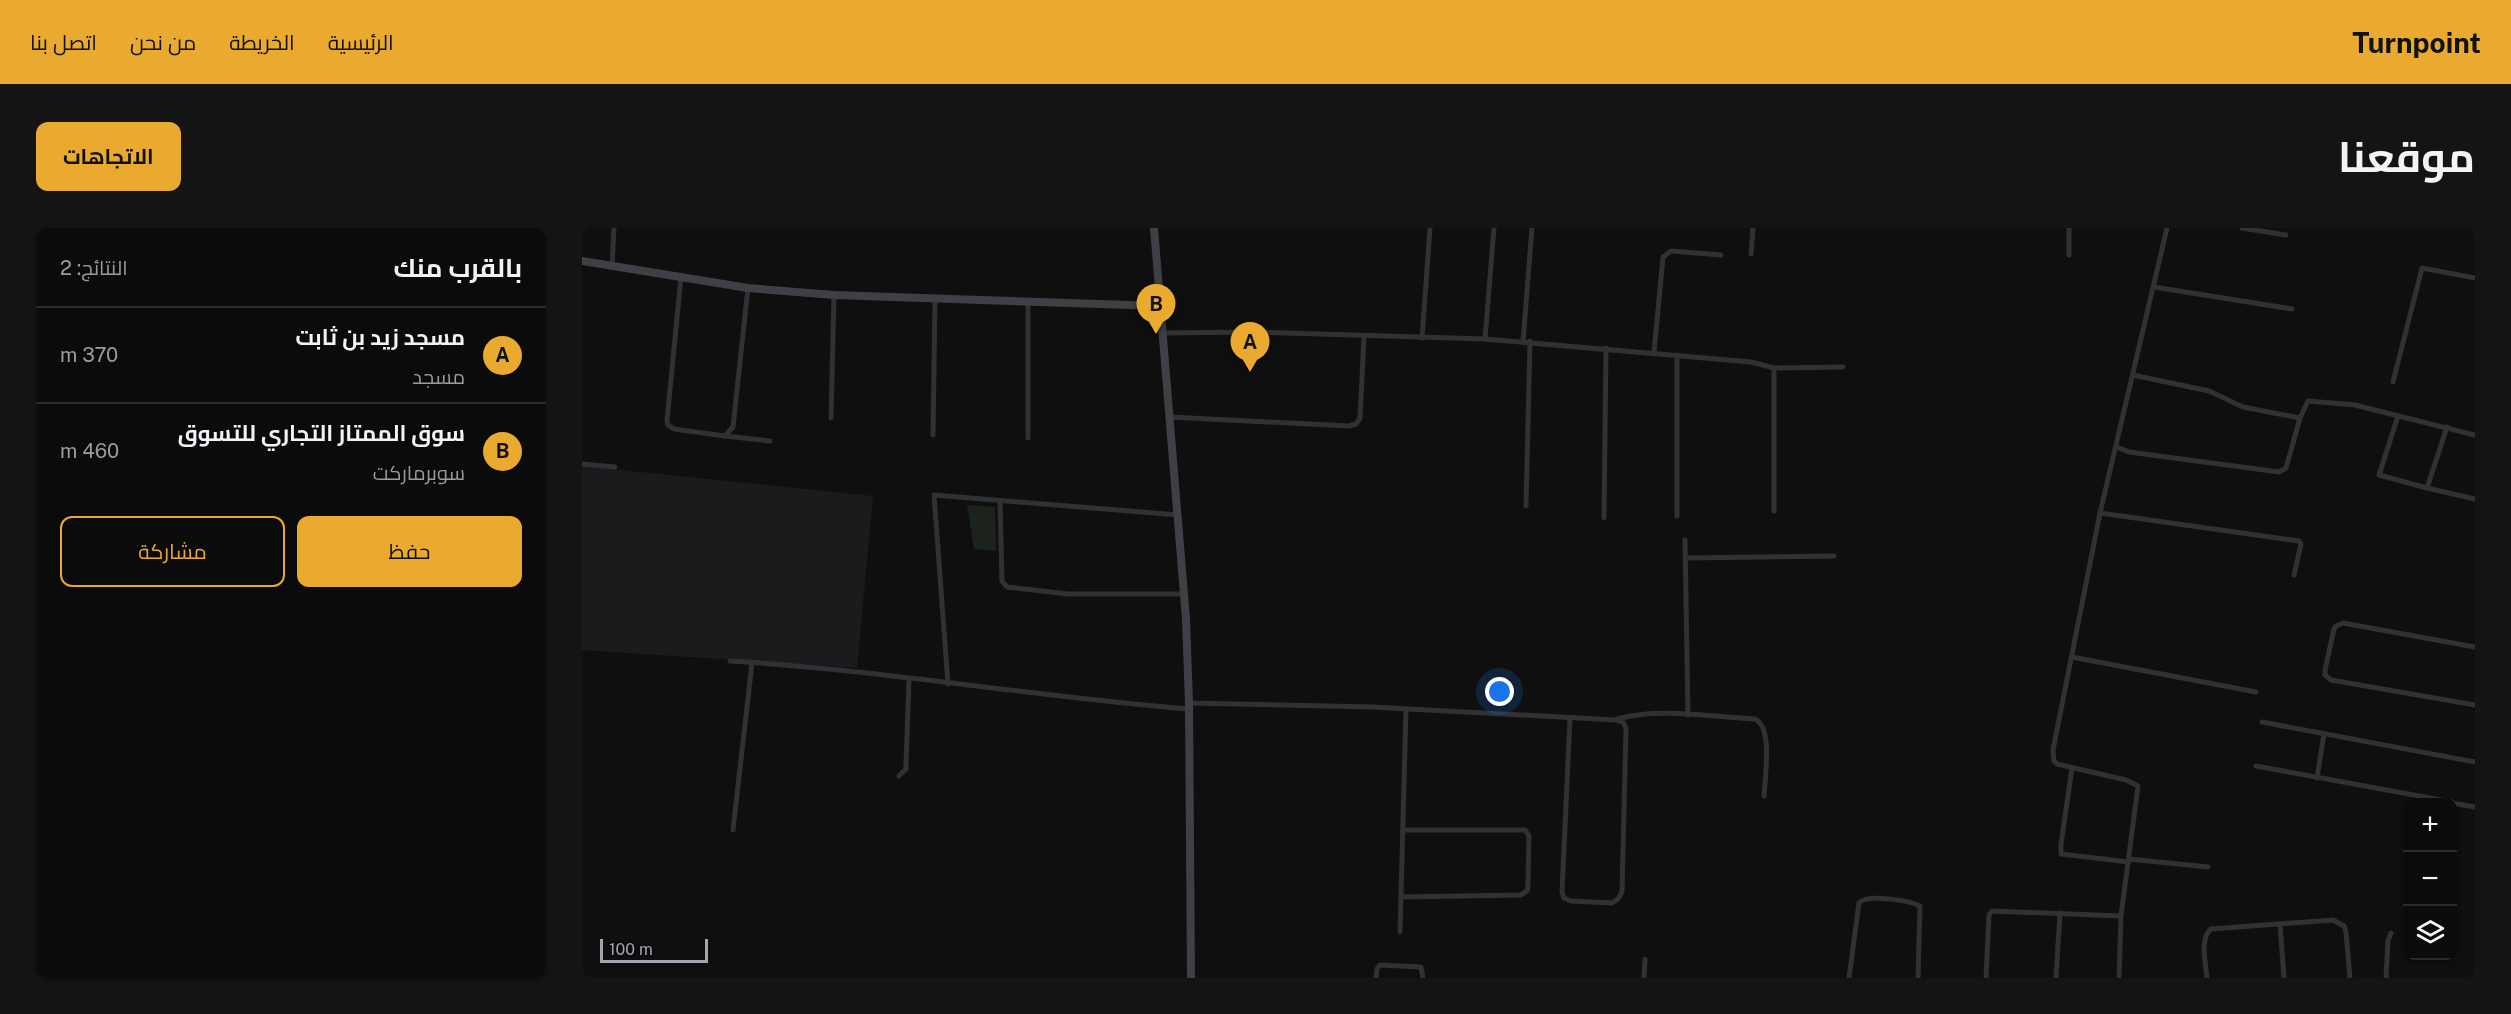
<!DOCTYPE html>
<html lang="ar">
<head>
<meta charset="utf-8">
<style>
  :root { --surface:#0b0b0c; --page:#141415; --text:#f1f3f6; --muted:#9a9b9d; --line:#2b2b2d; --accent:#e9aa2f }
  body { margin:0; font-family:"Public Sans",Cairo,sans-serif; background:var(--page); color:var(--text); direction:rtl }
  .controls { position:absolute; right:18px; bottom:18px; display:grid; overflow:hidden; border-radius:12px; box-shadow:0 2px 4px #0004 }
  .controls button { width:54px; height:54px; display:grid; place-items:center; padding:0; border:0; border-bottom:2px solid var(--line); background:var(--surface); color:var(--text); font:30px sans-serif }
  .scale { position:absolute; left:18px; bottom:15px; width:108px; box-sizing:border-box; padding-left:6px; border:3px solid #a1a6b1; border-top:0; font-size:16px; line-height:21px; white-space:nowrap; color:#a1a6b1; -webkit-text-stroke:4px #0a0a0b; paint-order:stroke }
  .you { position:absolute; left:918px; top:464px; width:21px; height:21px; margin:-15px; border:4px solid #fff; border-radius:50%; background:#1a73e8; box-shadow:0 0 0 9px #1a73e833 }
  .badge { display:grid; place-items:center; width:39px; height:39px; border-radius:50%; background:var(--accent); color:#111; font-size:20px; font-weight:700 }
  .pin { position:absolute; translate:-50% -50px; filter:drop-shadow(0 2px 3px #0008) }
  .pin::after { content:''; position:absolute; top:32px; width:21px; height:18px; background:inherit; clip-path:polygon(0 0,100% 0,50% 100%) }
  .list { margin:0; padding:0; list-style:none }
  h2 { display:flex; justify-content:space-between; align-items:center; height:78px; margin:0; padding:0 24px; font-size:26px }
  h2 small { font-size:20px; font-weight:400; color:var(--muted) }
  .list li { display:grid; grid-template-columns:39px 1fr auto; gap:18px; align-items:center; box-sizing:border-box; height:96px; padding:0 24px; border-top:2px solid var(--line) }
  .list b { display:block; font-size:22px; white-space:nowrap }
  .list p { margin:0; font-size:20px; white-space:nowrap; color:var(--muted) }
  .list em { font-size:20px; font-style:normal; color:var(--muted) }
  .actions { display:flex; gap:12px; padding:18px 24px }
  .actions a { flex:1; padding:14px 0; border:2px solid var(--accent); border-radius:12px; text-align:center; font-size:21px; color:var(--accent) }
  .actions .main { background:var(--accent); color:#111 }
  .icon { flex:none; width:33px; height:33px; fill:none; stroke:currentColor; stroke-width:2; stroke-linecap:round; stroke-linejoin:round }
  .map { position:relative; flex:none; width:1893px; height:750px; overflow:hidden; direction:ltr; border-radius:12px }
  header { display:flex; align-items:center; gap:36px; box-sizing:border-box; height:84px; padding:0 30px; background:var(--accent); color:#111 }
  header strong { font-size:28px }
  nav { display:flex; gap:33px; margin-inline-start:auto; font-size:21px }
  .intro { display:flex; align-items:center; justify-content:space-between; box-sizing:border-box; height:144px; padding:0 36px }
  h1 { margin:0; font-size:42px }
  .button { padding:15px 27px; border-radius:12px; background:var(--accent); color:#111; font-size:21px; font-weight:700 }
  main { display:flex; gap:36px; padding:0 36px }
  aside { flex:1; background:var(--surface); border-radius:12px; box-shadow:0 2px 4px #0004 }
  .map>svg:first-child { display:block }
  .built { fill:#1b1b1d }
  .green { fill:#1c231c }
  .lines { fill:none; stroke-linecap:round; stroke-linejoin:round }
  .street { stroke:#303135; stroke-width:5 }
  .secondary { stroke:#3e4045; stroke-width:8 }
</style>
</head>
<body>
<header>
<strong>Turnpoint</strong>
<nav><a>الرئيسية</a><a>الخريطة</a><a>من نحن</a><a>اتصل بنا</a></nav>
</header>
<div class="intro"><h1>موقعنا</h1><a class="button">الاتجاهات</a></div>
<main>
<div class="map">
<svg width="1893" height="750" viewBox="0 0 1893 750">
  <rect width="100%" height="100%" fill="#0f0f10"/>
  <polygon class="built" points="0,238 291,268 275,440 0,422"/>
  <polygon class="green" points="385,277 413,279 414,323 392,321"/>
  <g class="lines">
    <g class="street">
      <polyline points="1660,0 1704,7"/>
      <polyline points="1169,26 1171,0"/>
      <polyline points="1487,27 1487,0"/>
      <polyline points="30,38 32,0"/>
      <polyline points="99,49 85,192 86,197 92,201 143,208 151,199 166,60"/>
      <polyline points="1572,59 1710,81"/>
      <polyline points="446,74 446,210"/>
      <polyline points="580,105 675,104 903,111 1169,134 1192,140 1192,283"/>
      <polyline points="840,110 848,0"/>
      <polyline points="903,111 912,0"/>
      <polyline points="941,114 950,0"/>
      <polyline points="1072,124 1081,29 1089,23 1139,27"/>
      <polyline points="1095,127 1095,288"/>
      <polyline points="1192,140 1261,139"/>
      <polyline points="1551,147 1627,163 1661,179 1718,190"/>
      <polyline points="1811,154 1840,40 1893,50"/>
      <polyline points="1816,188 1797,247 1845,260"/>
      <polyline points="588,189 767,198 774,196 778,190 782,109"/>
      <polyline points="249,190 252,67"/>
      <polyline points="1865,199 1845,260 1893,271"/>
      <polyline points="351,207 353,71"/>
      <polyline points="143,208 188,213"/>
      <polyline points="1535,219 1547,224 1697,244 1704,240 1718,190 1726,173 1773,177 1893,207"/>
      <polyline points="0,236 33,239"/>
      <polyline points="418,273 420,353 425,359 486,366 602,366"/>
      <polyline points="944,278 948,113"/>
      <polyline points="1518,285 1717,313 1719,316 1712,347"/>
      <polyline points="1022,290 1024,120"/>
      <polyline points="1103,312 1106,487"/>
      <polyline points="1103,330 1252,328"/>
      <polyline points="1893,419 1761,395 1754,398 1752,401 1743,442 1743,447 1749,452 1893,477"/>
      <polyline points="1490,429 1674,464"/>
      <path d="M 148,433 C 301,442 454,469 607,481"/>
      <polyline points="366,456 352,267 596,287"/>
      <polyline points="607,475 790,479 1034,492 1041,494 1044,500 1040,664 1036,671 1030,675 989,673 982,670 980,664 988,490"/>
      <path d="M 1035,491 C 1078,479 1128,489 1173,491 C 1191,499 1183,549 1182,568"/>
      <polyline points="1680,494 1893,534"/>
      <polyline points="1674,538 1870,574"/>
      <polyline points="1490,540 1479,616 1479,626 1547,634"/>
      <polyline points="317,548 324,541 324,538 327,451"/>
      <polyline points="1735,550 1742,506"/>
      <polyline points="1870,575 1893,579"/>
      <polyline points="151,602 170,435"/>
      <polyline points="1547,631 1626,639"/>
      <polyline points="819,669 939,667 945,663 946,657 947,608 943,602 821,602"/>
      <polyline points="1698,696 1702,750"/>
      <polyline points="818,704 824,481"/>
      <polyline points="794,750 795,741 798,737 839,739 841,750"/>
      <polyline points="1062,750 1063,731"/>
      <path d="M 1267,750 L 1277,675 C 1284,666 1327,672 1338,678 L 1336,750"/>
      <polyline points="1404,750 1407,687 1410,683 1539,688"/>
      <polyline points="1474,750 1478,685"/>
      <polyline points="1537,750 1539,688 1556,558 1544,552 1475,536 1472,533 1471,522 1518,285 1585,0"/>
      <path d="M 1625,750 C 1624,736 1617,711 1629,701 L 1751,692 L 1762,698 L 1764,704 L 1768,750"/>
      <polyline points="1804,750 1806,713 1809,705"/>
    </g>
    <g class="secondary">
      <polyline points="572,0 604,391 607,475 609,750"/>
      <polyline points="0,33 166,60 252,67 578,78"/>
    </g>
  </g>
</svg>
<div class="controls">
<button>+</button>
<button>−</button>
<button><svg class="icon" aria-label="layers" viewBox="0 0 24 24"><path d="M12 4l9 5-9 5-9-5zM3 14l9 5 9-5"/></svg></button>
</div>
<div class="scale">100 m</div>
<div class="you"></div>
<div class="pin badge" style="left:668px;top:144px">A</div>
<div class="pin badge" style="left:574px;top:106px">B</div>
</div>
<aside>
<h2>بالقرب منك<small>النتائج: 2</small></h2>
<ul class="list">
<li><span class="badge">A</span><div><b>مسجد زيد بن ثابت</b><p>مسجد</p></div><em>370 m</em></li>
<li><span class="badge">B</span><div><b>سوق الممتاز التجاري للتسوق</b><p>سوبرماركت</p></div><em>460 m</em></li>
</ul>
<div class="actions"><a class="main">حفظ</a><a>مشاركة</a></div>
</aside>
</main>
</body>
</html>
